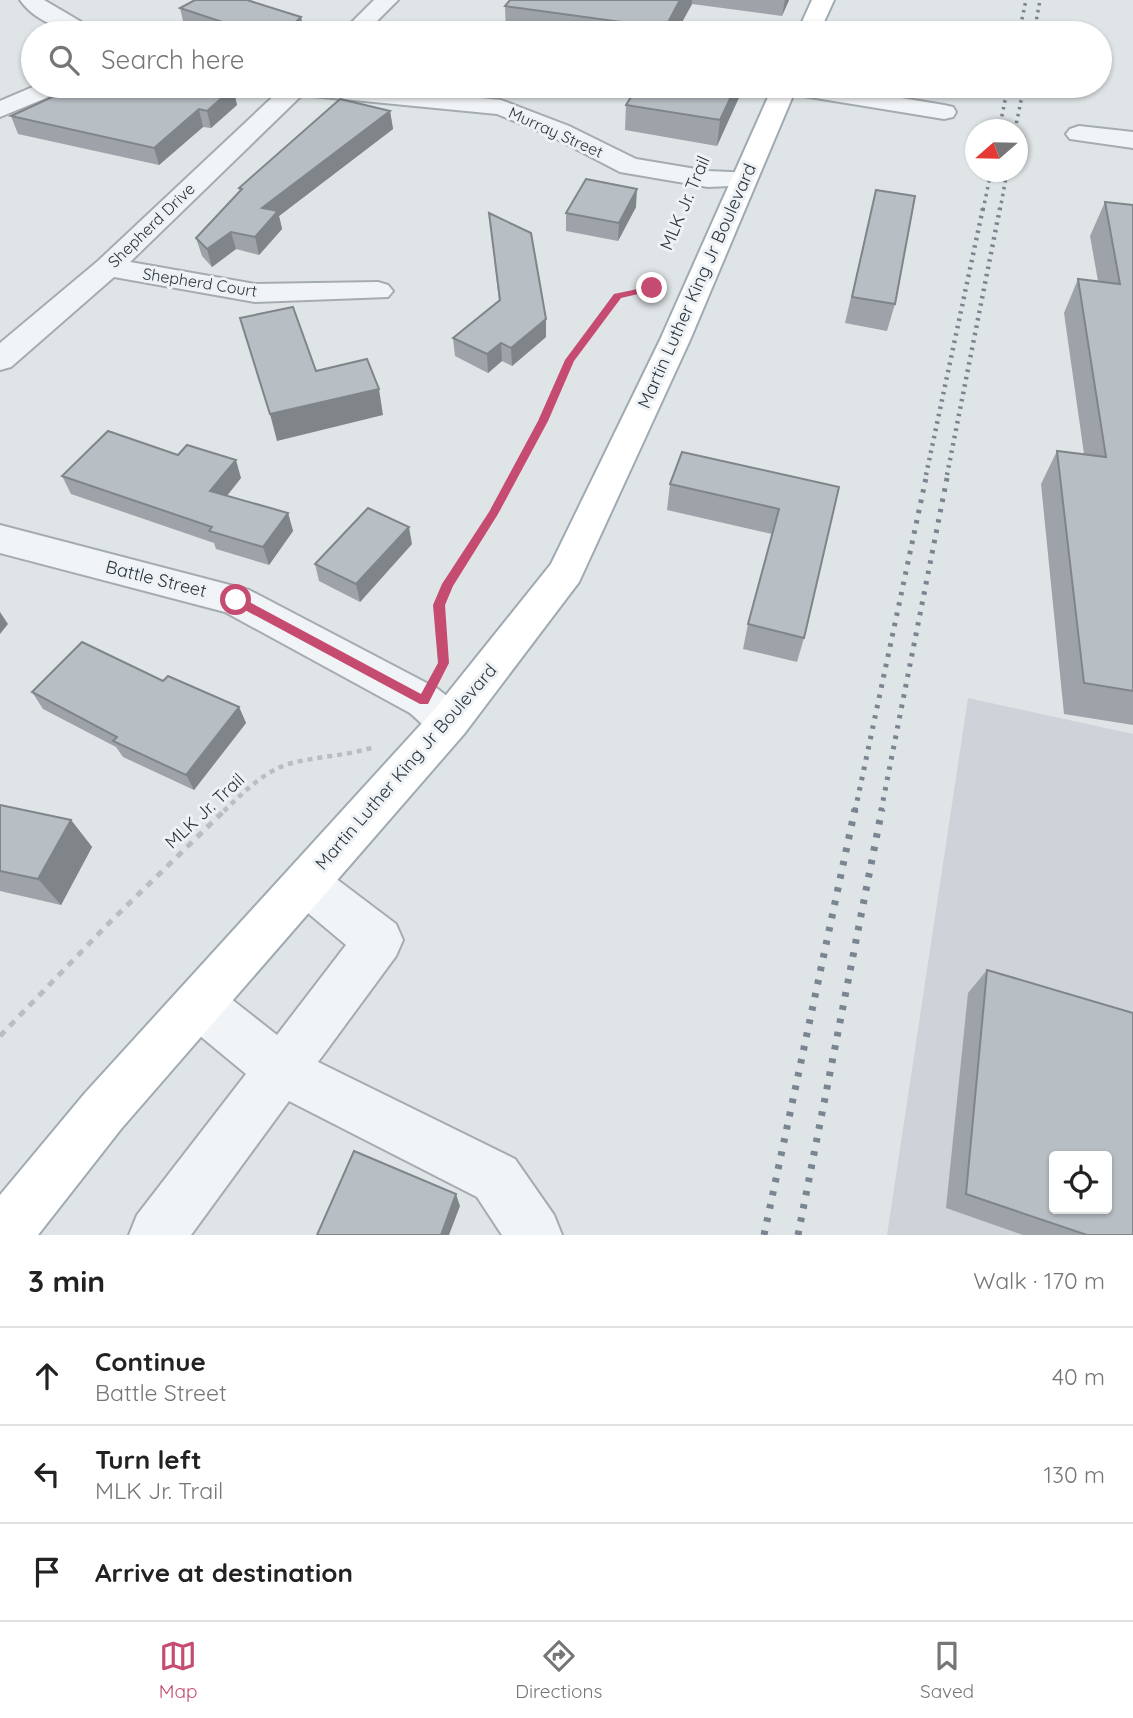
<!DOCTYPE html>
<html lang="en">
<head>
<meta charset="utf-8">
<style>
  :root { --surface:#fff; --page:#f6f6f6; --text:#222; --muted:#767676; --line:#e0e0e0; --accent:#c64b70 }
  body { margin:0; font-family:Quicksand,sans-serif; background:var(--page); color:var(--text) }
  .controls { position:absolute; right:21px; bottom:21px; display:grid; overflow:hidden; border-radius:7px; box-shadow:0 2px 5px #0004 }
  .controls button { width:63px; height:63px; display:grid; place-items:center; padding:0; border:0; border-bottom:2px solid var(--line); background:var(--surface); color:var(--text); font:35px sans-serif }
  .compass { position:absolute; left:965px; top:119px; width:63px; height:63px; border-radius:50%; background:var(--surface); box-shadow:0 2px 5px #0004; rotate:250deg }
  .stop { position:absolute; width:21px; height:21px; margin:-16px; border:5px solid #c64b70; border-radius:50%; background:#fff }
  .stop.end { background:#c64b70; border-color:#fff; box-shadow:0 2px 7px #0008 }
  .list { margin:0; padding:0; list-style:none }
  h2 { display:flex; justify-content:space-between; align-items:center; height:91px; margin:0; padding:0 28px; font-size:30px }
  h2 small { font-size:23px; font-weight:400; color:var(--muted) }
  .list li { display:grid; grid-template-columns:46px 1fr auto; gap:21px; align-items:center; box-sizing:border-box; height:98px; padding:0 28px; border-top:2px solid var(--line) }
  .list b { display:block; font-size:26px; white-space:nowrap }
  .list p { margin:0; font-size:23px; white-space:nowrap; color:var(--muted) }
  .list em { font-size:23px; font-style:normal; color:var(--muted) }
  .icon { flex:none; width:38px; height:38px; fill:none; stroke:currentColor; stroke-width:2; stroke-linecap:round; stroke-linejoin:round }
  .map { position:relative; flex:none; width:1133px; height:1235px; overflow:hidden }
  .search { position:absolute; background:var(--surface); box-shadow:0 2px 5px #0004; left:21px; right:21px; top:21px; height:77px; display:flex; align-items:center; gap:18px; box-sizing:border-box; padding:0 24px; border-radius:38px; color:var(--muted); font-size:26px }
  .sheet { height:385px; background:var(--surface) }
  nav { display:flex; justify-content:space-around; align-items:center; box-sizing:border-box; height:98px; border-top:2px solid var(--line); background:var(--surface); font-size:19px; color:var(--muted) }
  nav a { display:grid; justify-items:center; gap:4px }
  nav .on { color:var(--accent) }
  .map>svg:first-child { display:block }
  .built { fill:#cdd3d9; fill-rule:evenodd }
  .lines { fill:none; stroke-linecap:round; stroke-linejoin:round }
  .minor-casing { stroke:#a5acb1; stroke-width:4 }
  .major-casing { stroke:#9faab2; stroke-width:4 }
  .path-far2 { stroke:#b9bec2; stroke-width:3.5; stroke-dasharray:4.5 4.5; stroke-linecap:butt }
  .path-far1 { stroke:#b9bec2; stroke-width:4.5; stroke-dasharray:5 5; stroke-linecap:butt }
  .path { stroke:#b9bec2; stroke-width:5; stroke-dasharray:7 7; stroke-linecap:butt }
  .minor { fill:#f1f4f6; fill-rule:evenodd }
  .major { fill:#fff; fill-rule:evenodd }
  .rail-far3 { stroke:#798590; stroke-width:3.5; stroke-dasharray:2.5 4.5; stroke-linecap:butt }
  .rail-far2 { stroke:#798590; stroke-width:4.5; stroke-dasharray:2.5 5; stroke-linecap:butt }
  .rail-far1 { stroke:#798590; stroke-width:5; stroke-dasharray:3.5 7; stroke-linecap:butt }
  .rail { stroke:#798590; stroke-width:7; stroke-dasharray:4.5 9; stroke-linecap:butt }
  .wall { fill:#9da3a9 }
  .shaded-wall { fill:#808589 }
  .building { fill:#b7bec4; stroke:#808589; stroke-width:2; fill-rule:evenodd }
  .route { fill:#c64b70 }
  .labels { text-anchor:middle; stroke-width:6; stroke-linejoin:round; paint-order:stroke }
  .far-street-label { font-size:16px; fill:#29343d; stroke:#eef2f5 }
  .street-label { font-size:18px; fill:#29343d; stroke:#eef2f5 }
</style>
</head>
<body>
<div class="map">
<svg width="1133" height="1235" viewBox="0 0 1133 1235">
  <rect width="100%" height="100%" fill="#dfe4e7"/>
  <path class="built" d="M 968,698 L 1133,734 L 1133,1235 L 887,1235 ZM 1054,1156 L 1107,1156 L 1107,1209 L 1054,1209 Z"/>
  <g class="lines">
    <g class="minor-casing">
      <g id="minor">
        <path d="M 20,0 L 44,0 L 100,33 C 72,34 38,25 20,0 Z"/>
        <polygon points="374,0 398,0 365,33 341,33"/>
        <polygon points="35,86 67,86 63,91 0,117 0,101"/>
        <polygon points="270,86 355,86 501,100 569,126 636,159 708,171 753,173 757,179 753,185 708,187 620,172 551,136 497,114 302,95 130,262 255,284 378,282 388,285 393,291 388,297 255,302 114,277 11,367 0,370 0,343 98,261 278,92"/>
        <polygon points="773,86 828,86 944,105 953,107 956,112 953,117 944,119 785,93 777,91"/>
        <polygon points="1079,126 1133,132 1133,148 1070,139 1066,134 1070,129"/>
        <path d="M 0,525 L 249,590 L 438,689 L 464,710 L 470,722 L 464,734 C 439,743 428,729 410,713 L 225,612 L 0,553 Z"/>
        <polygon points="306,862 322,868 396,924 403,940 396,956 318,1062 515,1159 554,1215 562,1235 502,1235 477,1197 289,1101 191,1235 129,1235 137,1215 246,1074 182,1021 174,1004 182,987 199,979 216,987 277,1035 346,945 290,898 283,883 290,868"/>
      </g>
    </g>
    <g class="major-casing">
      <g id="major">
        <polygon points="812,0 834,0 819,33 797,33"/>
        <polygon points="773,86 797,86 690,340 579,582 464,734 121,1129 38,1235 0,1235 0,1195 85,1093 434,710 551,564 660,340"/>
      </g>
    </g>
    <polyline class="path-far2" points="514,475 543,421 570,360 618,296 665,282"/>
    <g class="path-far1">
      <polyline points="440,670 444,663 439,605 515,473"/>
      <path d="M 224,811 C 244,792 265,770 292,763 C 319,756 347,756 374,747"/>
    </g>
    <polyline class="path" points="0,1036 111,921 226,809"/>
    <use href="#minor" class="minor"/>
    <use href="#major" class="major"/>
    <g class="rail-far3">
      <polyline points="1019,33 1026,0"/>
      <polyline points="1034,33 1040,0"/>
      <polyline points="999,130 1008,86"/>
      <polyline points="1015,130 1024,86"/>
      <polyline points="983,210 991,172"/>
      <polyline points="1000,210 1007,172"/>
    </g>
    <g class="rail-far2">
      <polyline points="926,475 983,208"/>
      <polyline points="947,475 1000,208"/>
    </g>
    <g class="rail-far1">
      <polyline points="855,811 927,473"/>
      <polyline points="881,811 948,473"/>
    </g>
    <g class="rail">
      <polyline points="764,1235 855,809"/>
      <polyline points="798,1235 882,809"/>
    </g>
  </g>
  <g class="wall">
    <polygon points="510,0 789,0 782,16 692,4 676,33 506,33 505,6"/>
    <polygon points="180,8 301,17 304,33 209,33 184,25"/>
    <polygon points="638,86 743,86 717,146 625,130 626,105"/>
    <polygon points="233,88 237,105 211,128 203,127 159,165 18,134 11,116"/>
    <polygon points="390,111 393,129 279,216 282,229 259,255 236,249 212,267 202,256 196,238 240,192 239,188"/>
    <polygon points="876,190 895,304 887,331 845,323"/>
    <polygon points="1105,202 1133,205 1133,725 1064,714 1041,484 1057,451 1084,454 1064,313 1078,279 1098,281 1090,236"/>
    <polygon points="636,207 618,241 566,231 566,213"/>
    <polygon points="489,213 546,337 512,366 502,361 488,373 455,356 453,338 499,301"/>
    <polygon points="62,476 241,478 227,496 288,513 293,531 269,565 216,549 214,543 71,494"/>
    <polygon points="670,484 839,487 804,638 797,662 743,649 748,624 772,534 667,510"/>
    <polygon points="412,544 360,602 319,581 315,564"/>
    <polygon points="163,681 239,707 246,723 194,790 123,757 116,747 43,709 32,692"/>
    <polygon points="0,805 71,820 92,847 61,905 0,891"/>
    <polygon points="987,970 1133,1235 1023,1235 946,1208 968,993"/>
  </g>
  <g class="shaded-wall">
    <polygon points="680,0 692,0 692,4 676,33 664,33 665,28"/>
    <polygon points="785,0 789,0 782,16"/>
    <polygon points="301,17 304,33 285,33"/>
    <polygon points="736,86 743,86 743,89 717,146 720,120"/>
    <polygon points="233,88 237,105 211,128 207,111"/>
    <polygon points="199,109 203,127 159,165 154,148"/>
    <polygon points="390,111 393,129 279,216 282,229 259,255 255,237 262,208"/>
    <polygon points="637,189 636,207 618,241 619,223"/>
    <polygon points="231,232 236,249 212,267 207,249"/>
    <polygon points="546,319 546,337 512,366 511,348"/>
    <polygon points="501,343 502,361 488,373 487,354"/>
    <polygon points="379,389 383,415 277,441 270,414"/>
    <polygon points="236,460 241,478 216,509 210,491"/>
    <polygon points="288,513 293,531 269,565 263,547"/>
    <polygon points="409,527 412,544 360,602 356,584"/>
    <polygon points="0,612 8,624 0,634"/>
    <polygon points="239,707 246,723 194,790 186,775"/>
    <polygon points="71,820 92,847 61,905 38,879"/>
    <polygon points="456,1194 460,1206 449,1235 441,1235"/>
  </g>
  <g class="building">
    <polygon points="195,0 247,0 301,17 285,33 256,33 180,8"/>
    <polygon points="510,0 680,0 665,28 505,6"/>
    <polygon points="76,86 223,86 233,88 207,111 199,109 154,148 11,116"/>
    <polygon points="638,86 736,86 720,120 626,105"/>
    <polygon points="340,99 390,111 262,208 278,211 255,237 231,232 207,249 196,238 242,189 239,188"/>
    <polygon points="586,179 637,189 619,223 566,213"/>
    <polygon points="876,190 915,196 895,304 852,297"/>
    <polygon points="1105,202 1133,205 1133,691 1084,683 1057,451 1106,457 1078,279 1120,284"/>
    <polygon points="489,213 531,233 546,319 511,348 501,343 487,354 453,338 500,300"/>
    <polygon points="293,307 316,371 367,359 379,389 270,414 240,318"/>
    <polygon points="108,431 178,455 187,445 236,460 210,491 288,513 263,547 209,531 212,527 62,476"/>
    <polygon points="682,452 839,487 804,638 748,624 779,509 670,484"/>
    <polygon points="368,508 409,527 356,584 315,564"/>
    <polygon points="82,642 163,681 168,676 239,707 186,775 113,741 117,737 32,692"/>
    <polygon points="0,805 71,820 38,879 0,871"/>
    <path d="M 987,970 L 1133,1013 L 1133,1235 L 1087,1235 L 966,1194 ZM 1054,1156 L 1107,1156 L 1107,1209 L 1054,1209 Z"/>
    <polygon points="354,1151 456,1194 441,1235 317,1235"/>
  </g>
  <polygon class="route" points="652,286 655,290 621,298 574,361 548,421 498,514 453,586 445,605 449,663 428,704 420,704 232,603 232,597 240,597 421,694 438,663 433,605 442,584 489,512 538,421 565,360 614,294"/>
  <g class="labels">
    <g class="far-street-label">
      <text transform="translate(556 132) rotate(24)" y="6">Murray Street</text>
      <text transform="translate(151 225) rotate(-44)" y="6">Shepherd Drive</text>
      <text transform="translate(200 282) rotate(9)" y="6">Shepherd Court</text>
    </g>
    <g class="street-label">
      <text transform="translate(685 203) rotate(-67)" y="6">MLK Jr. Trail</text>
      <text transform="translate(697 286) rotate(-66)" y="6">Martin Luther King Jr Boulevard</text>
      <text transform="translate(156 579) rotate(14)" y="6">Battle Street</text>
      <text transform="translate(406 767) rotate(-49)" y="6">Martin Luther King Jr Boulevard</text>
      <text transform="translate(205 811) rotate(-43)" y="6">MLK Jr. Trail</text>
    </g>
  </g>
</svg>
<div class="controls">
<button><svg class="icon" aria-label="locate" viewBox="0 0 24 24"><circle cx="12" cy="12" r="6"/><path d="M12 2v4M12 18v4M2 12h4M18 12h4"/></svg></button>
</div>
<svg class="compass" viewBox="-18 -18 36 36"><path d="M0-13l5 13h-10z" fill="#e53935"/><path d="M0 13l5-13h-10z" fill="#767676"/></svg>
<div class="stop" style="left:236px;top:600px"></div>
<div class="stop end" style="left:652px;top:288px"></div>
<div class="search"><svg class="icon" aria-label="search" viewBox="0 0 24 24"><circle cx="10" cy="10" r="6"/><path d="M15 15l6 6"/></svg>Search here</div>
</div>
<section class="sheet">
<h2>3 min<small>Walk · 170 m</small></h2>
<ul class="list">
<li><svg class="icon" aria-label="ahead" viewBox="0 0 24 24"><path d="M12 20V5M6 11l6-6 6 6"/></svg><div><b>Continue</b><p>Battle Street</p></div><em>40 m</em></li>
<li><svg class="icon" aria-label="left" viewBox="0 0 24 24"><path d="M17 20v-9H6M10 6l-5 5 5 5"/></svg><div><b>Turn left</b><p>MLK Jr. Trail</p></div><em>130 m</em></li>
<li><svg class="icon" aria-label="arrive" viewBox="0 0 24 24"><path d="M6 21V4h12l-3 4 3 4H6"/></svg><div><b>Arrive at destination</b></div></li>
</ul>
</section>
<nav>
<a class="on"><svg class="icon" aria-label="map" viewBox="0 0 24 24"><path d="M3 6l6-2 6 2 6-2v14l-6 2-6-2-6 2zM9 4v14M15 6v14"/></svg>Map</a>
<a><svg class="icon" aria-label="directions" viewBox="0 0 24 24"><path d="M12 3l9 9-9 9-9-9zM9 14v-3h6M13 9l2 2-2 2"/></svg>Directions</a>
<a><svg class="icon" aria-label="saved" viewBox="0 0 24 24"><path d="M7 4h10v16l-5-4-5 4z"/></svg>Saved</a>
</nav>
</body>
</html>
